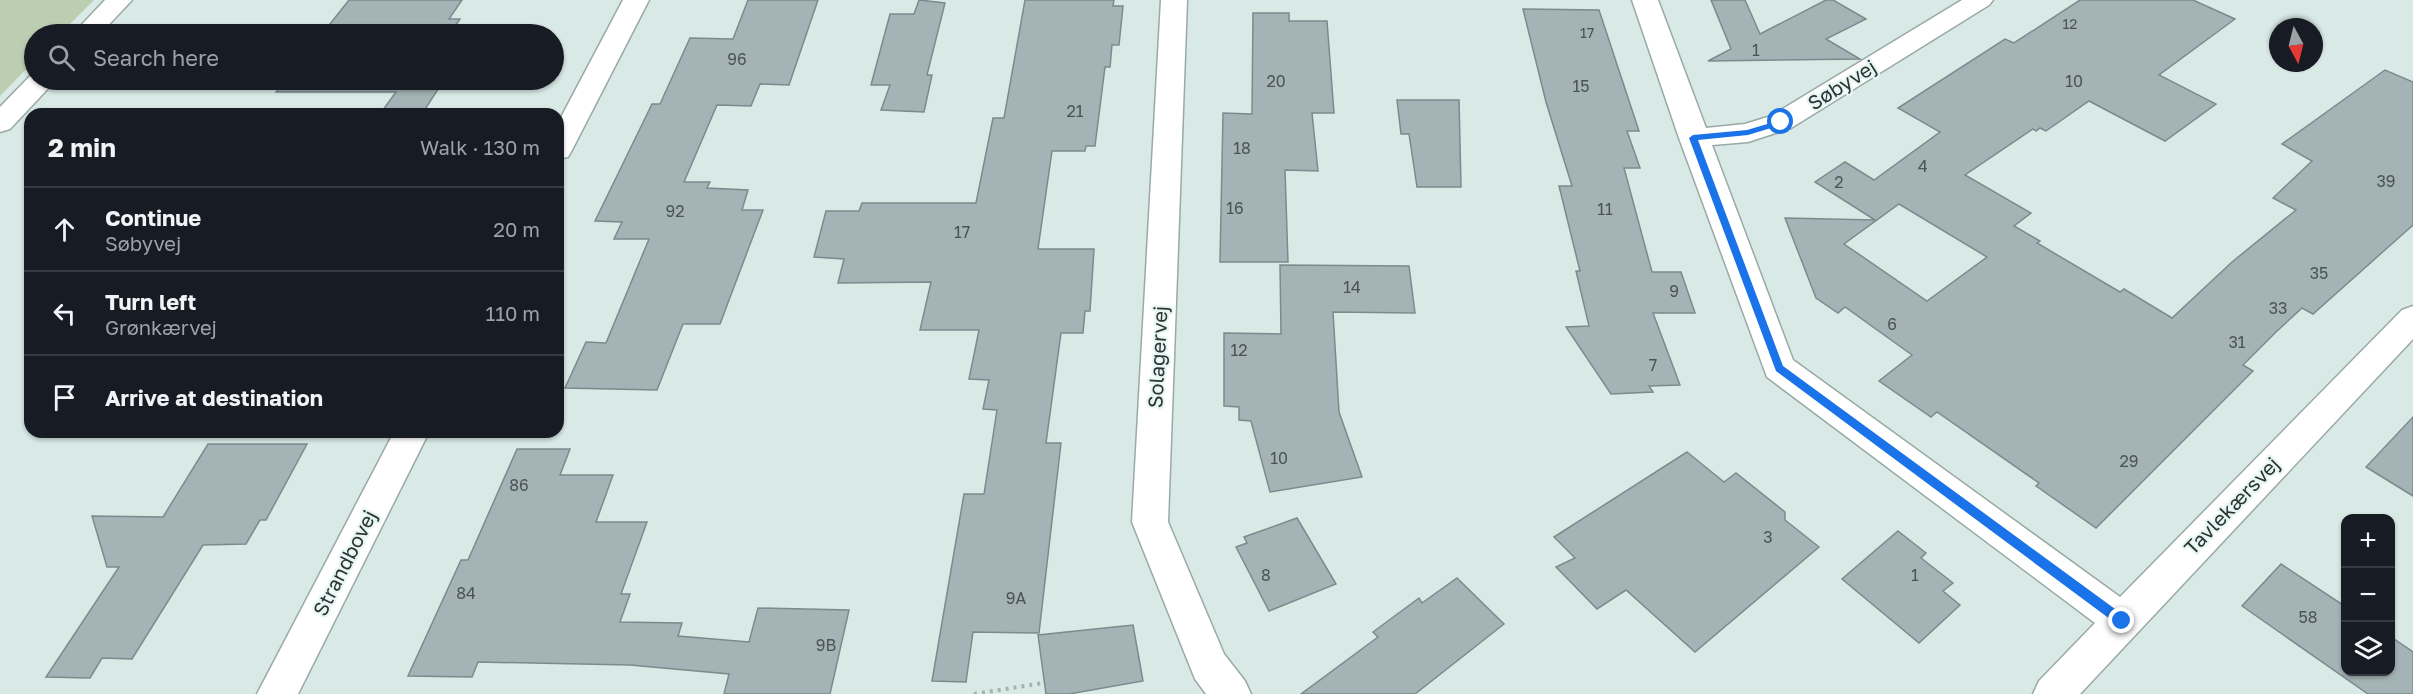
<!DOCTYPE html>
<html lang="en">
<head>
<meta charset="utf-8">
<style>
  :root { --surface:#171b24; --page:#242831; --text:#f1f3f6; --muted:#9ea1a6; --line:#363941 }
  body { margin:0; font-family:"Golos Text",sans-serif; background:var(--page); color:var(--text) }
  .controls { position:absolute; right:18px; bottom:18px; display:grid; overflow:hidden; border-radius:12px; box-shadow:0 2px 4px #0004 }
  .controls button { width:54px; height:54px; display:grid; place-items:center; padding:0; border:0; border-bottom:2px solid var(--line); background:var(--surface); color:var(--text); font:30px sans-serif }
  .compass { position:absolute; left:2269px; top:18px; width:54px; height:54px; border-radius:50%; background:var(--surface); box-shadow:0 2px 4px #0004; rotate:173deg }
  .stop { position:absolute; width:18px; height:18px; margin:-14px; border:4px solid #1a73e8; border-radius:50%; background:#fff }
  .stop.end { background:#1a73e8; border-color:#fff; box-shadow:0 2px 6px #0008 }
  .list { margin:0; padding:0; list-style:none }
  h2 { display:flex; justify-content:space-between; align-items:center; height:78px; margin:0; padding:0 24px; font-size:26px }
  h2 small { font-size:20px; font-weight:400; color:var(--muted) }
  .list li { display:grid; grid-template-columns:39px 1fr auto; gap:18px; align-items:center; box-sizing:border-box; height:84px; padding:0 24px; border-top:2px solid var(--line) }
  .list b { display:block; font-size:22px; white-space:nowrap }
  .list p { margin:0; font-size:20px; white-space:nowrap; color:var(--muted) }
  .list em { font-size:20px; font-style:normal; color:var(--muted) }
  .icon { flex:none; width:33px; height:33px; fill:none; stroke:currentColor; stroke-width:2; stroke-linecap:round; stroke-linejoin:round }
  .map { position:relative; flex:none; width:2413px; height:694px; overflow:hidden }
  .search { position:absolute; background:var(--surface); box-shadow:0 2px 4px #0004; left:24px; top:24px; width:540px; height:66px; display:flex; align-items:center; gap:15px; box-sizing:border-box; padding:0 21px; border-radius:33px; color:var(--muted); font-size:22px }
  .panel { position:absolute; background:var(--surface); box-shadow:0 2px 4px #0004; left:24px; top:108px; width:540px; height:330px; border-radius:18px }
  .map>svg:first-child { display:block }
  .green { fill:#bcceb2 }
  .building { fill:#a4b4b6; stroke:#7b8b8c; stroke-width:1.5; fill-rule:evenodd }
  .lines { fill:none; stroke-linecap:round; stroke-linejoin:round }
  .street-casing { stroke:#99a9a5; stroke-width:3 }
  .path { stroke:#a5b2b0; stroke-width:4; stroke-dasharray:3 5; stroke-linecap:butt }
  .street { fill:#fff; fill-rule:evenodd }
  .route { fill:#1a73e8 }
  .labels { text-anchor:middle; stroke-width:4.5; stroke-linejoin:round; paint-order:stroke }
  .far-number-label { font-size:14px; fill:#4b5353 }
  .number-label { font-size:16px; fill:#4b5353 }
  .street-label { font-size:20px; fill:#2d3332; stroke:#e6f7f3 }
</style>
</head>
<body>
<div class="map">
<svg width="2413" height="694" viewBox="0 0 2413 694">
  <rect width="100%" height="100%" fill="#d9e9e6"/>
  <polygon class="green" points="0,0 94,0 60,34 34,34 34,61 0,96"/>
  <g class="building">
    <polygon points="349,0 462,0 449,19 460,19 450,34 322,34"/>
    <polygon points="748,0 818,0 789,85 760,84 751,106 717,105 684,182 710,182 707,188 748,190 742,210 763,210 720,324 683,324 657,390 565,388 586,342 606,343 649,239 614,239 622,222 595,221 652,104 660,104 690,38 733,39"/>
    <polygon points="919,0 945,3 927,75 932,75 924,112 881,110 890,85 871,85 890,14 914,14"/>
    <polygon points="1025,0 1114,0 1113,6 1123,6 1119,45 1112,45 1110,67 1105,67 1095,146 1086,146 1085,151 1052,151 1038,249 1094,249 1090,311 1085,311 1083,333 1061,333 1046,443 1061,443 1039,633 973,632 966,682 932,681 964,494 984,494 997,410 983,409 989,380 969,379 979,330 920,330 931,282 838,283 844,259 814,257 826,211 859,211 862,203 976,203 993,118 1004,118"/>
    <polygon points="1711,0 1745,0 1760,34 1826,0 1833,0 1866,19 1826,39 1860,59 1708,61 1731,49"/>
    <path d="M 2080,0 L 2193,0 L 2235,19 L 2159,75 L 2216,104 L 2165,141 L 2089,101 L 2046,131 L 2040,128 L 2036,131 L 2033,129 L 1965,175 L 2031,213 L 2014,226 L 2040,241 L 2037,243 L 2120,292 L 2124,289 L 2172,318 L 2232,262 L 2296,210 L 2273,198 L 2312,161 L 2282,144 L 2385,70 L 2413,82 L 2413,225 L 2313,314 L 2302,308 L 2276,332 L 2243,365 L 2253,371 L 2096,528 L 2036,486 L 2039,483 L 1937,412 L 1931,417 L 1879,381 L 1912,355 L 1845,307 L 1838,313 L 1816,298 L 1785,218 L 1875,220 L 1815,182 L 1845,162 L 1874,180 L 1940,132 L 1898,108 L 2005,39 L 2014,43 ZM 1899,204 L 1987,257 L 1927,301 L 1844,244 Z"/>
    <polygon points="1523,9 1599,10 1639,131 1627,131 1640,168 1624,168 1652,272 1681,272 1695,313 1653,313 1680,385 1649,386 1653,392 1611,394 1566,327 1589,326 1576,271 1580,271 1559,186 1572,186 1546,102"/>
    <polygon points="1253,13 1289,13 1289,21 1327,21 1334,113 1312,113 1318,171 1285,170 1288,262 1220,262 1223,113 1252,114"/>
    <polygon points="286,80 444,80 422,114 380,114 396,92 276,92"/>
    <polygon points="1397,100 1459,100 1461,187 1417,187 1409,134 1401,134"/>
    <polygon points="1280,265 1409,266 1415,313 1333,312 1339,412 1362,477 1270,492 1251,421 1239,420 1239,407 1224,406 1224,333 1281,334"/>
    <polygon points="2413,417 2413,496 2366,467"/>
    <polygon points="208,444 307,444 266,520 260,520 246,544 203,545 132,659 102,658 90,678 46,677 119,567 107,567 92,516 163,517"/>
    <polygon points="517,449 570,449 560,475 613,475 596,522 647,522 621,594 630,594 620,622 682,623 678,636 749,642 758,608 849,610 830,694 724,694 729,674 630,665 478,662 472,677 408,676 461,560 468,560"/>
    <polygon points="1687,452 1724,482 1736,473 1785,512 1785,520 1819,547 1695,652 1626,590 1597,609 1556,567 1575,558 1554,537"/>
    <polygon points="1297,518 1336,584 1269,611 1236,547 1247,543 1244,537"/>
    <polygon points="1898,531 1926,553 1921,558 1953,583 1943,591 1960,605 1919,643 1842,579"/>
    <polygon points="2281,564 2346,607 2346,672 2391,672 2391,637 2413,652 2413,694 2368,694 2242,606"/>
    <polygon points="1457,578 1504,624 1415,694 1301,694 1378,637 1373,632 1419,598 1422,603"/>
    <polygon points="1133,625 1143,681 1069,694 1046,694 1038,635"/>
  </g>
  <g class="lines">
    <g class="street-casing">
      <g id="street">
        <polygon points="105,0 132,0 100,34 73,34"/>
        <polygon points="623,0 649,0 572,150 568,157 558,159 558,123"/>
        <polygon points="1161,0 1187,0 1168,522 1224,654 1245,681 1251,694 1206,694 1195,679 1132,522"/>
        <polygon points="1632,0 1658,0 1706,128 1745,124 1771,116 1962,0 1993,0 1989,5 1791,128 1748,142 1712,145 1793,360 2120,597 2402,310 2413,306 2413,339 2080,694 2033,694 2039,681 2095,623 1767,377 1679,138"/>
        <polygon points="32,74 34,74 34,80 56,80 10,129 0,132 0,107"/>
        <polygon points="394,432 429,432 298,694 257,694"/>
      </g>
    </g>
    <polyline class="path" points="974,694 1044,683"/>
    <use href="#street" class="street"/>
  </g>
  <polygon class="route" points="1781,120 1784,124 1748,135 1698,140 1783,366 2126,617 2126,625 2118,625 1776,371 1689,138 1693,135 1747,130"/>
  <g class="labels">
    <g class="far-number-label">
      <text x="2070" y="29">12</text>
      <text x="1587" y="38">17</text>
    </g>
    <g class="number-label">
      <text x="1756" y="56">1</text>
      <text x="737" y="65">96</text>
      <text x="1276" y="87">20</text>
      <text x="2074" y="87">10</text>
      <text x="1581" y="92">15</text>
      <text x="1075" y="117">21</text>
      <text x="1242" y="154">18</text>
      <text x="1923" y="172">4</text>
      <text x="2386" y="187">39</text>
      <text x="1839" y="188">2</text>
      <text x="1235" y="214">16</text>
      <text x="1605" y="215">11</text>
      <text x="675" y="217">92</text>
      <text x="962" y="238">17</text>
      <text x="2319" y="279">35</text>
      <text x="1352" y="293">14</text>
      <text x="1674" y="297">9</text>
      <text x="2278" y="314">33</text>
      <text x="1892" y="330">6</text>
      <text x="2237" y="348">31</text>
      <text x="1239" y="356">12</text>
      <text x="1653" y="371">7</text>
      <text x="1279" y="464">10</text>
      <text x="2129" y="467">29</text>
      <text x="519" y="491">86</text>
      <text x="1768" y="543">3</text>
      <text x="1266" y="581">8</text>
      <text x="1915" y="581">1</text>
      <text x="466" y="599">84</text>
      <text x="1016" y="604">9A</text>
      <text x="2308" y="623">58</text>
      <text x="826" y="651">9B</text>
    </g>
    <g class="street-label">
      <text transform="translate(1842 85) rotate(-32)" y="7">Søbyvej</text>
      <text transform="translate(1158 357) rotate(-87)" y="7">Solagervej</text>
      <text transform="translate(2232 506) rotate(-46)" y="7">Tavlekærsvej</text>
      <text transform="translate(345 563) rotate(-63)" y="7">Strandbovej</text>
    </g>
  </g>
</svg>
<div class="controls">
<button>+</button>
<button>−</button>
<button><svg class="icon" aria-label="layers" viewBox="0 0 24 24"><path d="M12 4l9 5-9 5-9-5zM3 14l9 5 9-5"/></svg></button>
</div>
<svg class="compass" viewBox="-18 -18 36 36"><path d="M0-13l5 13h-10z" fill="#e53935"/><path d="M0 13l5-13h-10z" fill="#9ea1a6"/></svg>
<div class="stop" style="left:1781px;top:122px"></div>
<div class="stop end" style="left:2122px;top:621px"></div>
<div class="search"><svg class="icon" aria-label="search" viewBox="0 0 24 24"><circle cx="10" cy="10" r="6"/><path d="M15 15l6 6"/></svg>Search here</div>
<section class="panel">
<h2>2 min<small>Walk · 130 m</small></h2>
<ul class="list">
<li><svg class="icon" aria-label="ahead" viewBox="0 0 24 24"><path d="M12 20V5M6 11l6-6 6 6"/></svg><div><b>Continue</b><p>Søbyvej</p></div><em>20 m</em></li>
<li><svg class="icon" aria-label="left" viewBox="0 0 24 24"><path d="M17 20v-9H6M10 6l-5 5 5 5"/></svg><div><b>Turn left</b><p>Grønkærvej</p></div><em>110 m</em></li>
<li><svg class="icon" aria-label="arrive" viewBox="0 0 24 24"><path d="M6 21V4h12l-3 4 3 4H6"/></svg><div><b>Arrive at destination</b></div></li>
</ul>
</section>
</div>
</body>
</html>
